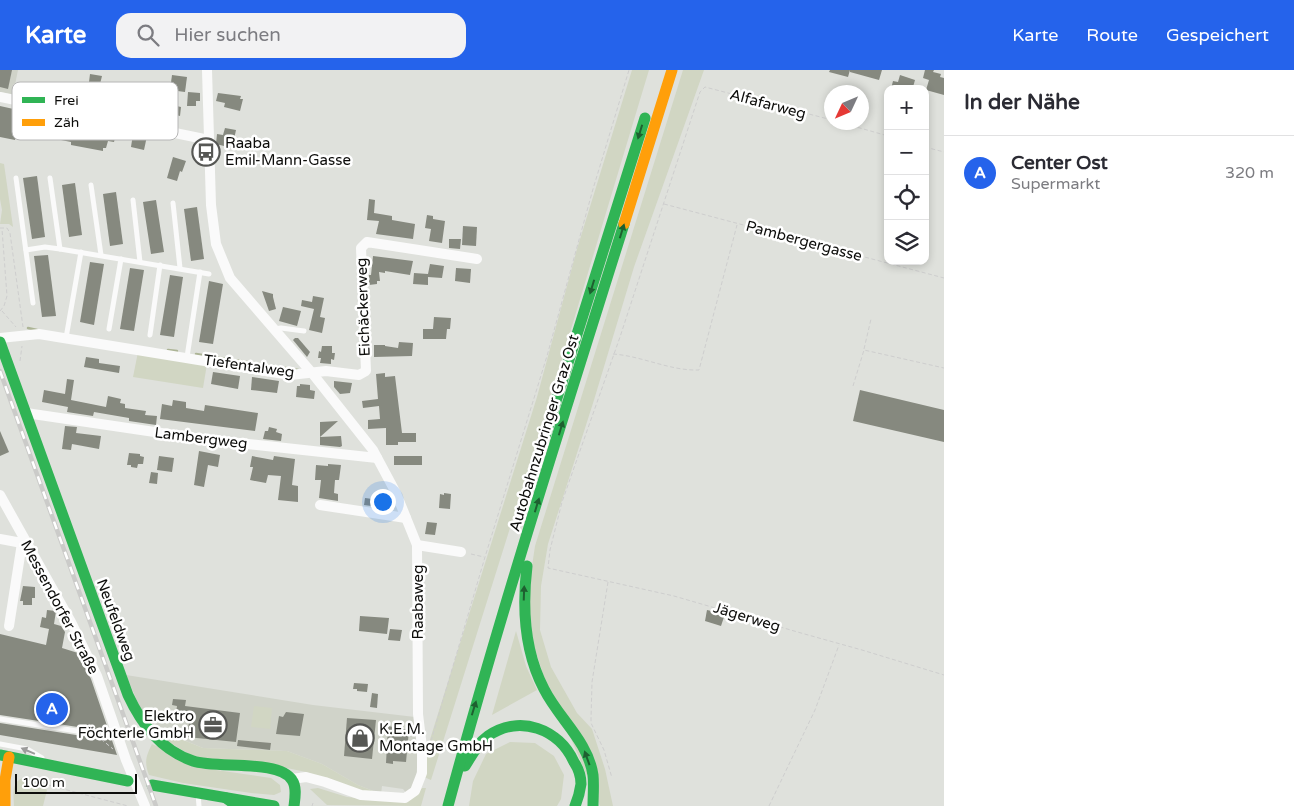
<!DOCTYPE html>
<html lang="de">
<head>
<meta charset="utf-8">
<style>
  :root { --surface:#fff; --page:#f2f2f3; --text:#2b2b33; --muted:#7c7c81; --line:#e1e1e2; --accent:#2563eb }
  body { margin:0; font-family:"Varela Round",sans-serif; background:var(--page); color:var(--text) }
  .controls { position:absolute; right:15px; top:15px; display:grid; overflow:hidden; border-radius:10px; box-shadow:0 2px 8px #0003 }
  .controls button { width:45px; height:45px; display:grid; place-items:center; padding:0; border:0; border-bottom:1px solid var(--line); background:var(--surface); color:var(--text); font:25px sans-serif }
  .compass { position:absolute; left:824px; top:15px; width:45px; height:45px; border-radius:50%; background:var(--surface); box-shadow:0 2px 8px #0003; rotate:226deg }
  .scale { position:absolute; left:15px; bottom:12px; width:122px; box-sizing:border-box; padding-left:5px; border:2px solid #0d0d0b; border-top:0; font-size:14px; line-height:18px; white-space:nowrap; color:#0d0d0b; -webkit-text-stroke:4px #fff; paint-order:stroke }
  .you { position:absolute; left:382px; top:431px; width:18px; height:18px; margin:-12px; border:4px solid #fff; border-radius:50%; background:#1a73e8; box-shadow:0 0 0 8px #1a73e833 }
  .badge { display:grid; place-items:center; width:32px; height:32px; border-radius:50%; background:var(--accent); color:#fff; font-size:16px; font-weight:700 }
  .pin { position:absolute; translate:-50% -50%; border:2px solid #fff; box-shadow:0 1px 5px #0006 }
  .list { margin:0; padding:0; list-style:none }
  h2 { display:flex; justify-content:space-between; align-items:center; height:65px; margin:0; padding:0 20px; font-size:21px }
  h2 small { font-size:16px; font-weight:400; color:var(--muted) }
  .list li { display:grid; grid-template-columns:32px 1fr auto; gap:15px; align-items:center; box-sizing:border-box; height:75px; padding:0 20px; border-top:1px solid var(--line) }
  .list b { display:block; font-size:19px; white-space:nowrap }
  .list p { margin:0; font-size:16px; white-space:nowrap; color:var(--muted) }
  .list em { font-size:16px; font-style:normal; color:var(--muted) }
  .icon { flex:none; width:28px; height:28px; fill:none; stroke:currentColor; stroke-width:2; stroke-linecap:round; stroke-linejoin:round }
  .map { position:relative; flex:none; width:944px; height:736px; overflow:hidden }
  header { display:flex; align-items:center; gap:30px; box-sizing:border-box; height:70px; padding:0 25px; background:var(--accent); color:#fff }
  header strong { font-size:24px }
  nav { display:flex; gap:28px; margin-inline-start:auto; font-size:18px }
  .search { width:350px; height:45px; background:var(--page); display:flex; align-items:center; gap:12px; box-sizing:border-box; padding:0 18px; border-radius:15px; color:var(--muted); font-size:19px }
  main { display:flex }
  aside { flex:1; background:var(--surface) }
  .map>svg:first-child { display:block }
  .built { fill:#d0d3c9 }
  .green { fill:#d1d6c3 }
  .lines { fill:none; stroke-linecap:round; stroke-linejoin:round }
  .stream { stroke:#acb495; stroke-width:2.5 }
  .building { fill:#86897f }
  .path { stroke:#cecece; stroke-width:1; stroke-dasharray:4 2.5; stroke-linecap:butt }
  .lane { stroke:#fafafa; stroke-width:5 }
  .street { stroke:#fafafa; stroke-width:10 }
  .fast { stroke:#30b455; stroke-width:11 }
  .slow { stroke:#ff9f0a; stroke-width:11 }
  .rail-casing { stroke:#cbcbc9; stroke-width:4.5 }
  .rail { stroke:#fff; stroke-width:2.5; stroke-dasharray:8; stroke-linecap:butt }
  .oneway { fill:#1e6030 }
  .oneway2 { fill:#9b9b9a }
  .labels { text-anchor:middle; stroke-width:5; stroke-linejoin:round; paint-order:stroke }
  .street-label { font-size:15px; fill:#0d0d0b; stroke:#fff }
  .poi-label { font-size:15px; fill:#0d0d0b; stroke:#fff; text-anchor:start }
  .key { fill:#fff; stroke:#b6b6b6; stroke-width:1 }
  .key-label { font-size:14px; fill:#0d0d0b }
</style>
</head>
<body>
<header>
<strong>Karte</strong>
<div class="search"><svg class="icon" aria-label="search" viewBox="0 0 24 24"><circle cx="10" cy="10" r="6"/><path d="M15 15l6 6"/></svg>Hier suchen</div>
<nav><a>Karte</a><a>Route</a><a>Gespeichert</a></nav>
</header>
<main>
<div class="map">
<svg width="944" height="736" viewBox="0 0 944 736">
  <rect width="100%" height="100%" fill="#dfe1dc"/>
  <g class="built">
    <polygon points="0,0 18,0 13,25 0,22"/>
    <polygon points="126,605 313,635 415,647 418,683 416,712 407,724 403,719 382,716 381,724 358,715 322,694 287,681 203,678 162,661 161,667 146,652"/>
  </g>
  <g class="green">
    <polygon points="632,0 649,0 541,359 431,710 424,707 427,679 537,327 577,179"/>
    <polygon points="683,0 704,0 634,197 594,330 548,474 541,516 540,560 551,597 577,643 592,659 605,699 613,736 600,736 543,604 531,567 529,516 535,476"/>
    <polygon points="0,93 4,94 13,157 9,154 0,154 2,140 0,129"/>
    <polygon points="138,282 207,294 203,318 133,307"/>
    <polygon points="516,561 526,596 537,620 492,645"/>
    <polygon points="254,636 272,638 270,659 251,657"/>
    <polygon points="161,661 203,678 287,681 322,694 358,715 381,724 359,724 330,710 306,702 282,697 200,691 161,667"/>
    <polygon points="510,672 535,673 554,686 564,705 561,729 557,736 469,736 473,711 486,684"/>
    <path d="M 152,674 L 202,698 L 271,708 L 280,715 L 281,722 L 274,725 L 251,723 L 183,713 L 149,705 C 144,692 146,686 152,674 Z"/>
    <path d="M 25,707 L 37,710 L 47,720 L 43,736 L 14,736 C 14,724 10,712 25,707 Z"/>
    <polygon points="318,718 347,727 404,732 414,727 422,718 426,718 421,736 327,735 310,719"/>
  </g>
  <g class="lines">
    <g class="stream">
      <polyline points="28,258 37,260"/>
      <polyline points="168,280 177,281"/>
      <polyline points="196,284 298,300"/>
    </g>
  </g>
  <g class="building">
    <polygon points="0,0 12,0 8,19 0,17"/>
    <polygon points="830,0 882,0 879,10 850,2 850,0 848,7 829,2"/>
    <polygon points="925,0 934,0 933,2 941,4 940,7 944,8 944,25 926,20 929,10 923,8"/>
    <polygon points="90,4 102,6 100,14 89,12"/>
    <polygon points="172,5 187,7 185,22 170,20"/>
    <polygon points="900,5 915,10 913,17 914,19 891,19 893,11 898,12"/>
    <polygon points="123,16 143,20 144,16 153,17 150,30 181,37 180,46 172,44 171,54 159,52 161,39 143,35 140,48 120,44 123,31 120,30"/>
    <polygon points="188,22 200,23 200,31 196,31 196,36 187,36"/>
    <polygon points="218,23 241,26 240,29 243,29 240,41 224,37 225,33 216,31"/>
    <polygon points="0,36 27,42 28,41 65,48 63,63 79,66 82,54 93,56 91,67 103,70 106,57 117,60 114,72 108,71 106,78 103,78 103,81 71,75 71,72 46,67 48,57 20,50 15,70 0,67"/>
    <polygon points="225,58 236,60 233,74 224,72 224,76 216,74 217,64 223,65"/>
    <polygon points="133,64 147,66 144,80 131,77"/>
    <polygon points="173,87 186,91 182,102 180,101 177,111 167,108"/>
    <polygon points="37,106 45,167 32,169 23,108"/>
    <polygon points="75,113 82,165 69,167 62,115"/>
    <polygon points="116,122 123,174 110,176 103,124"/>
    <polygon points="369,129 375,130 374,143 392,146 392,150 415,154 413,169 376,164 379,151 367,150"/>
    <polygon points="156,130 164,182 151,184 143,132"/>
    <polygon points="197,137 204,189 191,191 184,139"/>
    <polygon points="427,145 433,146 433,149 445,151 442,173 429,171 431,159 425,158"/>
    <polygon points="463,156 477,157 476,176 462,175"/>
    <polygon points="449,169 461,169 460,179 449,178"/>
    <polygon points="48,185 56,246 42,247 34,186"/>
    <polygon points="373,186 413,191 410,205 385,201 385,203 379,202 380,211 377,211 377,214 369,215 369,205 371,205"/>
    <polygon points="90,192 104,194 94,255 80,252"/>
    <polygon points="430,194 444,196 442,208 428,207 428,215 413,214 414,203 428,204"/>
    <polygon points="130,198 144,200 134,261 120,259"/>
    <polygon points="456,198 471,199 470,213 455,211"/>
    <polygon points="170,205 183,207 174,267 160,265"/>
    <polygon points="209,211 223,214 213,274 199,272"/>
    <polygon points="262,221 273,224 273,227 276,239 269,241"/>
    <polygon points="313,226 324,228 320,247 325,248 322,263 309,260 314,239 301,236 302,230 312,232"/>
    <polygon points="283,237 301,241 297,256 279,251"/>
    <polygon points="434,247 451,248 450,259 447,259 446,269 423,269 423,259 433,259"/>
    <polygon points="295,268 298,268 310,282 307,287 293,270"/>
    <polygon points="399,272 413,273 412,286 374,287 374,275 385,275 385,276 398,278"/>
    <polygon points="322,276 332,276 332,283 335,283 334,290 331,289 331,294 320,293 321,288 318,288 319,281 321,282"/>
    <polygon points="86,287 99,289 99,293 120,296 119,303 84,297"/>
    <polygon points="213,302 240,306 238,319 211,314"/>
    <polygon points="385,303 385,307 395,306 402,363 416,363 416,372 398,372 398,375 386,375 386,358 368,359 368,350 380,349 379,336 363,338 362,331 378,329 376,304"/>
    <polygon points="252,307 279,311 277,323 251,320"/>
    <polygon points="67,309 74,310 71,330 106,337 108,326 121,329 120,333 125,334 125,338 146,341 145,345 157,346 156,355 129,351 129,348 94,342 93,346 67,342 68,337 42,332 44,320 65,324"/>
    <polygon points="334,311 352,313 350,323 340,324 334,317"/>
    <polygon points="300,314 310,315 310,320 315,321 314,329 296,327 297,316 300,316"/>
    <polygon points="860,320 944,340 944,372 853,351"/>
    <polygon points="173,330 186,332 186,338 204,341 205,335 258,343 255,361 160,349 162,334 172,336"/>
    <polygon points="338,351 320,367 341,366 342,376 340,377 320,375 320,352"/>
    <polygon points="65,356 77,357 76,363 101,366 99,379 72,374 71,380 62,379"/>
    <polygon points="269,357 277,359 276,362 282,364 281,371 263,369 265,361 268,361"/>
    <polygon points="0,361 9,382 0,386"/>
    <polygon points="199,381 220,385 218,397 208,395 204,417 194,415"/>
    <polygon points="129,383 140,384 140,386 144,387 143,394 138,394 137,398 131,397 131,395 127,395"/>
    <polygon points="159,386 174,388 172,402 157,400"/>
    <polygon points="252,386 273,390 274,386 295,389 292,415 298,416 298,432 278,430 281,406 268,405 266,413 250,410 253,397 250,397"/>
    <rect x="394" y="386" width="28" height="9"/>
    <polygon points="328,394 341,395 339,410 335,410 334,423 338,424 338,431 319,428 321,410 315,410 316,395 328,396"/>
    <polygon points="151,402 158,403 157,414 149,413"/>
    <polygon points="444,423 451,424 450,439 439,438 440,424 444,425"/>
    <polygon points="365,428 380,430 379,437 364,435"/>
    <polygon points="427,452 437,453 435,465 425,464"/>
    <polygon points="23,516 35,517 35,528 32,528 32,535 23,535 23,531 20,531"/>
    <polygon points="47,540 56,541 54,554 61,556 65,562 62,578 78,583 91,609 117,685 0,665 0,653 95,668 100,665 100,662 97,660 0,645 0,564 46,575 49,559 40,557 42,547 46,548"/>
    <polygon points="707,540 725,544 721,556 705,551"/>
    <polygon points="360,546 389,548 387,564 359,561"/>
    <polygon points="390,559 402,560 400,571 388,570"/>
    <polygon points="354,613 368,614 367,622 357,621 357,619 353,619"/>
    <polygon points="372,623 378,624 377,638 370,637"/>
    <polygon points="173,629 186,630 185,636 240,643 236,672 187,667 189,652 175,650 177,636 172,635"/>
    <polygon points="286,642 304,644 300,666 276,664 279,646 283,647"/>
    <polygon points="347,648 376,650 372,689 344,686"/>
    <polygon points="388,656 409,660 406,692 393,691 393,694 386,693"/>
    <polygon points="238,670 271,673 270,680 237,676"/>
  </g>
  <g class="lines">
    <g class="path">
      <polyline points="832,50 705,17 700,22 620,267 562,432 550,480 548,498 674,526 801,563 862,580 944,605"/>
      <polyline points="839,52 888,66"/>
      <polyline points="925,77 944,82"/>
      <polyline points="664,134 944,208"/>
      <polyline points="0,158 7,158 10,163 23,257"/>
      <polyline points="0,241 4,236 7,226 2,159"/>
      <polyline points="2,241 16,257"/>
      <polyline points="864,279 871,249"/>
      <path d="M 613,284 C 642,286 670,301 699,300 L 737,155"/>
      <polyline points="20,291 22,276"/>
      <polyline points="853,316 864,280 944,298"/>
      <polyline points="471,484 484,487"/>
      <polyline points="608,512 592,612 591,649 591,653 604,680 612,708"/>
      <polyline points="101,669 113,679"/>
      <polyline points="431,671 485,487 547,286 593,119 629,0"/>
      <polyline points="46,709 45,711 48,715 128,736"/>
      <polyline points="312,736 313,733"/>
      <polyline points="769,736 815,640 839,575"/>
    </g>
    <g class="lane">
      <polyline points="16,108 33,233"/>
      <polyline points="91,115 101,185"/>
      <polyline points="133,130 140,192"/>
      <polyline points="173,133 180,198"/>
      <polyline points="60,179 209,204"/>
      <polyline points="26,180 45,177 60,179 50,108"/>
      <polyline points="109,259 121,189"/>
      <polyline points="275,259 281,258 304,261"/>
      <polyline points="150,265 160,195"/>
      <polyline points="66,268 81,182"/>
      <polyline points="187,287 200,202"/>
      <polyline points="0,649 96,664"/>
      <polyline points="0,674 27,679 42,688"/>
      <polyline points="198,724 199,736"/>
    </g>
    <g class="street">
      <polyline points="207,0 211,135 216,174 230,208 312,303 373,380 396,423 417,475 418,644 422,677 422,703 415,721 405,728 361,725 325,712 306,707 292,709"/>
      <polyline points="0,27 209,70"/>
      <polyline points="0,268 39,264 290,305 326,301 359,305 366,301 361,178 367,172 477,189"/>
      <polyline points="26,343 202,369 377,388"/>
      <polyline points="0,425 71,552 97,606 126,690 145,736"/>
      <polyline points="320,435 406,448"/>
      <polyline points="0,469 22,473 25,471"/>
      <polyline points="417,475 461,482"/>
      <polyline points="9,556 22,473"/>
    </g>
    <g class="fast">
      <path d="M 0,272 L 128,625 C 142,655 161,680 193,691 C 216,699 279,689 292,710 C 297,717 295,728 294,736"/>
      <polyline points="545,366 645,48"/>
      <path d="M 527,496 C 522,538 524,581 544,619 C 559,649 588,671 593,705 C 594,715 593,726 593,736"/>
      <polyline points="0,685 128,711"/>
      <path d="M 465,696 C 472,685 478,673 488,666 C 520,644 559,659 574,692 C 578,698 581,706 581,714 C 580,721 578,729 575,736"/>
      <polyline points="152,715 274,736"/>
      <polyline points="226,728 237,736"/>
      <path d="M 448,736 C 501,540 563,348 624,154"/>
    </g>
    <g class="slow">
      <polyline points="624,154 672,0"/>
      <polyline points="5,736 5,710 9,687"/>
    </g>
    <g class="rail-casing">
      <polyline id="rail" points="0,301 156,736"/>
    </g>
    <use href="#rail" class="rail"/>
  </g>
  <defs><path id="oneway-solid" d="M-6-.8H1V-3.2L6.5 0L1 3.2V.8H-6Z" transform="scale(1.25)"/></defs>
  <g class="oneway">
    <use href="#oneway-solid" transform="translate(640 62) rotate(107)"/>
    <use href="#oneway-solid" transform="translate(622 161) rotate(-73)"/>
    <use href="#oneway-solid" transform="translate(592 217) rotate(107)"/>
    <use href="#oneway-solid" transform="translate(561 358) rotate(-73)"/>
    <use href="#oneway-solid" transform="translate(537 435) rotate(-73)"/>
    <use href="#oneway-solid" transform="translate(524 523) rotate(-88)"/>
    <use href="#oneway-solid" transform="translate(474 638) rotate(-73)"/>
    <use href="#oneway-solid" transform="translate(587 688) rotate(-110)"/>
  </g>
  <use class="oneway2" href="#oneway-solid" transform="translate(28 681) rotate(-157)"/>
  <defs>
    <g id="bus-ring" transform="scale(1.4375)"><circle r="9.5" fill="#fff" stroke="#565754" stroke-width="1.5"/><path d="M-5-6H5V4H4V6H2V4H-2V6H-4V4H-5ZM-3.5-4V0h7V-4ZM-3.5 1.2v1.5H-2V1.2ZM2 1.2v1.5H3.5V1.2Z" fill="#565754"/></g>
    <g id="office-ring" transform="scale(1.4375)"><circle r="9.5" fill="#fff" stroke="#565754" stroke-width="1.5"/><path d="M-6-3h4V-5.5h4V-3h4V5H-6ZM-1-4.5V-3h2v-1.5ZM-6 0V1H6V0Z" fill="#565754"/></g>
    <g id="shop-ring" transform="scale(1.4375)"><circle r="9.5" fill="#fff" stroke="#565754" stroke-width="1.5"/><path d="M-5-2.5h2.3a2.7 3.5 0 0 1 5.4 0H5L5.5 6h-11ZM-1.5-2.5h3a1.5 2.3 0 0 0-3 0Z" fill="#565754"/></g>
  </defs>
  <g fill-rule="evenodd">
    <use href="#bus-ring" x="206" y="82"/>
    <use href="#office-ring" x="213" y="655"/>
    <use href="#shop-ring" x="360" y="668"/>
  </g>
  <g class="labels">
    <g class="street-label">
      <text transform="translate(768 34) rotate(15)" y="5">Alfafarweg</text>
      <text transform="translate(804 171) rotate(15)" y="5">Pambergergasse</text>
      <text transform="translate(363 237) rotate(-92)" y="5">Eichäckerweg</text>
      <text transform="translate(249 296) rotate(8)" y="5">Tiefentalweg</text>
      <text transform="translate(544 363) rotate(-73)" y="5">Autobahnzubringer Graz Ost</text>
      <text transform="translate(201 368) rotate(7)" y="5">Lambergweg</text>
      <text transform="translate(418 532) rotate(-90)" y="5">Raabaweg</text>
      <text transform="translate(60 537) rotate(62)" y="5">Messendorfer Straße</text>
      <text transform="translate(747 547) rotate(17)" y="5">Jägerweg</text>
      <text transform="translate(116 550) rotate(70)" y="5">Neufeldweg</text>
    </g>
    <g class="poi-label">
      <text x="225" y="78">Raaba<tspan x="225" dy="17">Emil-Mann-Gasse</tspan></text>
      <text x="194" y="651" text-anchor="end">Elektro<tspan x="194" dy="17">Föchterle GmbH</tspan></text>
      <text x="379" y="664">K.E.M.<tspan x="379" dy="17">Montage GmbH</tspan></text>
    </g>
  </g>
  <rect x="12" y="12" width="166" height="58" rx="8" class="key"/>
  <rect x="22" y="27" width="23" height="6" fill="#30b455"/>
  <rect x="22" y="49" width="23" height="7" fill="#ff9f0a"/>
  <g class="key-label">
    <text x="54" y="35">Frei</text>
    <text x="54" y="57">Zäh</text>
  </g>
</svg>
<div class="controls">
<button>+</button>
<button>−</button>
<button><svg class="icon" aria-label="locate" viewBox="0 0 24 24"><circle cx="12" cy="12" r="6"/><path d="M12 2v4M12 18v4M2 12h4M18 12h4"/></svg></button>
<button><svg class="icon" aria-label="layers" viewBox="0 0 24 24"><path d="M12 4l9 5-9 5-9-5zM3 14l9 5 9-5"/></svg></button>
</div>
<svg class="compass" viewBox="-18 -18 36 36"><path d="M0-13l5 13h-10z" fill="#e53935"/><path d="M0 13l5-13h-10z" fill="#7c7c81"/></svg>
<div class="scale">100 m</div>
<div class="you"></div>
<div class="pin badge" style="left:52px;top:639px">A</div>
</div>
<aside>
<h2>In der Nähe<small></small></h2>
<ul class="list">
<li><span class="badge">A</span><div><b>Center Ost</b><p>Supermarkt</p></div><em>320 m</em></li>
</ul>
</aside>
</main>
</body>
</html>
